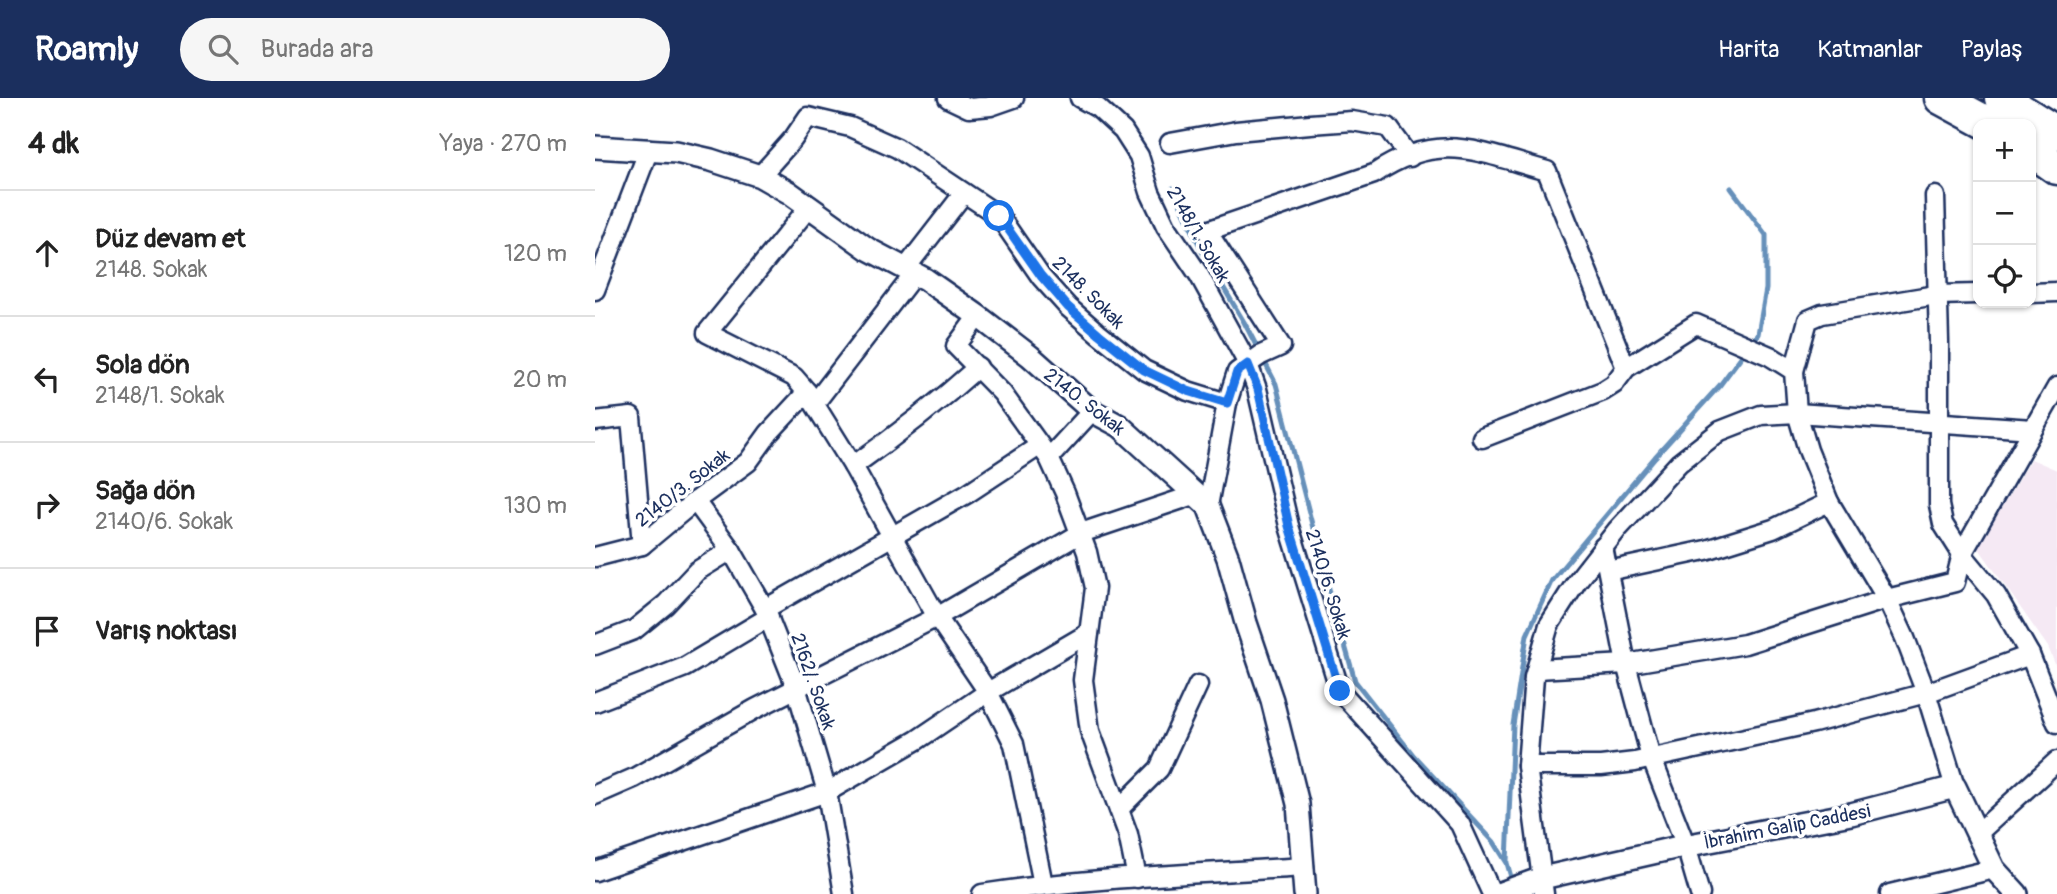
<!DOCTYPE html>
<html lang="tr">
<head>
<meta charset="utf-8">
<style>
  :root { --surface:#fff; --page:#f6f6f6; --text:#222; --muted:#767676; --line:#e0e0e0; --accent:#1b2f5e }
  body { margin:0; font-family:Pangolin,sans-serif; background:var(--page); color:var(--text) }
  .controls { position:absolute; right:21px; top:21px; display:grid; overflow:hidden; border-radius:14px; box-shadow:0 2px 5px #0004 }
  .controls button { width:63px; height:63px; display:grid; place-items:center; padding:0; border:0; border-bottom:2px solid var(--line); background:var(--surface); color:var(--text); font:35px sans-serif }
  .stop { position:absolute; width:21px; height:21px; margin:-16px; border:5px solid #1a73e8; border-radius:50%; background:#fff }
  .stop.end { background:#1a73e8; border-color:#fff; box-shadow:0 2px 7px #0008 }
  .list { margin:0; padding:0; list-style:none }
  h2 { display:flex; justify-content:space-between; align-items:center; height:91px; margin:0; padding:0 28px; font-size:30px }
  h2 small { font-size:23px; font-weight:400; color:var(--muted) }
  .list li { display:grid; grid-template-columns:46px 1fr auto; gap:21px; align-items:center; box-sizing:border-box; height:126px; padding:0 28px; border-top:2px solid var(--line) }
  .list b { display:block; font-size:26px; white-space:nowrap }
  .list p { margin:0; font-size:23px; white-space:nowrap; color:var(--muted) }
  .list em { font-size:23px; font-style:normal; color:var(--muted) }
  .icon { flex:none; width:38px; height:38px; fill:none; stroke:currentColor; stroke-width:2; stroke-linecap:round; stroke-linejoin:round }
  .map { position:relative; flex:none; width:1462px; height:796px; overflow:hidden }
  header { display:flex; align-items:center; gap:42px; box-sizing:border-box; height:98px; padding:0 35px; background:var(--accent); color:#fff }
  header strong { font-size:33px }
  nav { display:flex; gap:38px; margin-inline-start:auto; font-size:24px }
  .search { width:490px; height:63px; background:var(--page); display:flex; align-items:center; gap:18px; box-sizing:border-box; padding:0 24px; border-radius:38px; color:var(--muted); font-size:26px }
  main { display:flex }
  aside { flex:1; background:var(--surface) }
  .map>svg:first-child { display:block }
  .built { fill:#f5e9f4 }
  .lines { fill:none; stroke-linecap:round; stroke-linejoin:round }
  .stream { stroke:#6690ba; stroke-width:5 }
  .minor-casing { stroke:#1b2f5e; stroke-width:23 }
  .tertiary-casing { stroke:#1b2f5e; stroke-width:26 }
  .motorway-casing { stroke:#1b2f5e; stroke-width:37 }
  .minor { stroke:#fff; stroke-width:18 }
  .tertiary { stroke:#fff; stroke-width:21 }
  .motorway { stroke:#fff; stroke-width:32 }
  .route { stroke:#1a73e8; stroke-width:9 }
  .labels { text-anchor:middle; stroke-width:7; stroke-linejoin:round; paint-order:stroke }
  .street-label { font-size:19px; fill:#1b2f5e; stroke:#fff }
</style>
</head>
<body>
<header>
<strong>Roamly</strong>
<div class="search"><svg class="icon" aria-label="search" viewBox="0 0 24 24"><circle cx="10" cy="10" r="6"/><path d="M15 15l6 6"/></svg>Burada ara</div>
<nav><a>Harita</a><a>Katmanlar</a><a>Paylaş</a></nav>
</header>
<main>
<aside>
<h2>4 dk<small>Yaya · 270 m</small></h2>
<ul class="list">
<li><svg class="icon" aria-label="ahead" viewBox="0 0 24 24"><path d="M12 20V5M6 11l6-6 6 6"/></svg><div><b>Düz devam et</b><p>2148. Sokak</p></div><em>120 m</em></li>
<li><svg class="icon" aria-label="left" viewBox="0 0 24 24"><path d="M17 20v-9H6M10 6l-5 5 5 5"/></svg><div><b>Sola dön</b><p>2148/1. Sokak</p></div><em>20 m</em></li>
<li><svg class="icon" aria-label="right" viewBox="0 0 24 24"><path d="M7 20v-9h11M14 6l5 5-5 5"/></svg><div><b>Sağa dön</b><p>2140/6. Sokak</p></div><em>130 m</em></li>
<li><svg class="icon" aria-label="arrive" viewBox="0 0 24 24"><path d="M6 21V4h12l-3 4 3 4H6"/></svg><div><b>Varış noktası</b></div></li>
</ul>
</aside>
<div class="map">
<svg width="1462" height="796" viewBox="0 0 1462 796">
  <rect width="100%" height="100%" fill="#fff"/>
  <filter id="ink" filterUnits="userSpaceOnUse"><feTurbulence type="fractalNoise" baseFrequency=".0143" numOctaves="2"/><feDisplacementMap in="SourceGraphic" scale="14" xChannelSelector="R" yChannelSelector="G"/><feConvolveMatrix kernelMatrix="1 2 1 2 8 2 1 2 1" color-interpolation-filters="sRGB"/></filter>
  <g filter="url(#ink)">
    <polygon class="built" points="1436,361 1462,372 1462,571 1453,549 1383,449"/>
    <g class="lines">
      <g class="stream">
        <polyline points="578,90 608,155 649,224 681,286 729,473 760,583 819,658 899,744 912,765 918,786"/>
        <polyline points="912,763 918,627 932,537 957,482 1060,359 1125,287 1163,236 1171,191 1171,137 1136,90"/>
      </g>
      <g class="minor-casing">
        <g id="minor">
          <polyline points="353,0 374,10 396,8 419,0"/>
          <polyline points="485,0 503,10 528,33 544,58 555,94 571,128 604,177 653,266 662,291 694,428 745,593 865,726 897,796"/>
          <polyline points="575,45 641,33 715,26 757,23 793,29 815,59"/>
          <polyline points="165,78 198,41 213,19 255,29 302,50 404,118 446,179 473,209 504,236 549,272 593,293 632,305 613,408"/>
          <polyline points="1340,98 1344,243 1344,407 1348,426 1367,456 1401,497 1435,557 1462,625"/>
          <polyline points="310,171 369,95"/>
          <polyline points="0,192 54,51"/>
          <polyline points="1436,195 1462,194"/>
          <polyline points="383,218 361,248 407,295 454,360 470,395 492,454 500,490 488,582 495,633 533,736 542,780"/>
          <polyline points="1199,273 1213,222 1227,216 1341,197 1383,196"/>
          <polyline points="220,305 320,175"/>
          <path d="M 632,305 L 642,274 L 666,257 L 686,248 L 612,133 L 779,76 C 845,32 883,54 952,73 L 1031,270"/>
          <polyline points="0,323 36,319 47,447"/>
          <polyline points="887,340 1008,293 1019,286 1031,270 1101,226 1175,258 1199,273 1202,315 1213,352 1234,404 1292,501 1310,540 1331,595 1360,689"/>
          <polyline points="454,360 497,313"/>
          <path d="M 258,368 C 302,337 343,305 383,269"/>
          <polyline points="100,403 136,452 170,511 201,589 232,694 249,796"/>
          <polyline points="1008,449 1031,566 1055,656 1091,748 1105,796"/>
          <polyline points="0,459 47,447 100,403 153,364 174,335 212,294"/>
          <polyline points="1013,473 1111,452 1178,431 1234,404"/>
          <polyline points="170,511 373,395 444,348"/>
          <polyline points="0,547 39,532 71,506 102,473 136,452"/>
          <polyline points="942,571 1031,566 1150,546 1292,501 1360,484 1367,456 1462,289"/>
          <polyline points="0,604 90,569 174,519"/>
          <polyline points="932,668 1006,668 1040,664 1219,625 1331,595 1435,557"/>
          <polyline points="0,697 39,680 160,611 342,519 486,435 599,397"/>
          <polyline points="524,711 564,671 603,587"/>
          <polyline points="1383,735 1462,663"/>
          <polyline points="0,773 232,694 322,642 393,594 342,519 258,368 212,294 199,279 112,235 214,109"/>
          <polyline points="448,786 419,646 393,594 494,535"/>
          <path d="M 387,796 C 493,779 601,776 709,769"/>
          <polyline points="949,796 932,668 939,579 954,527 982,483 1022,432 1084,365 1125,333 1166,317 1202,315 1438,331"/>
          <polyline points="1295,796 1399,771"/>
        </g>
      </g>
      <g class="tertiary-casing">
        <g id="tertiary">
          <polyline points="0,49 81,54 116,62 165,78 195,95 273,151 330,181 383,218 435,258 497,313 525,328 613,408 633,460 651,525 677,602 703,706 710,796"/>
          <polyline points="903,796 947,780 1084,749 1256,716 1360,689 1399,771 1422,796"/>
        </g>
      </g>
      <g class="motorway-casing">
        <g id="motorway">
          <polyline points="1346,0 1394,26"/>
          <polyline points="1406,0 1462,35"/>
          <polyline points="1436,52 1462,70"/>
        </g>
      </g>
      <use href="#minor" class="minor"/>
      <use href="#tertiary" class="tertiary"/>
      <use href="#motorway" class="motorway"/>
    </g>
  </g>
  <g class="lines" filter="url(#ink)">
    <polyline class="route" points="404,118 446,178 473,209 504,236 549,272 593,293 632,305 642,274 653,266 663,291 694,428 745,593"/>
  </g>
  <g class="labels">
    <g class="street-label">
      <text transform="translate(604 136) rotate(60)" y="7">2148/1. Sokak</text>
      <text transform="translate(494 194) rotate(45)" y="7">2148. Sokak</text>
      <text transform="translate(490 303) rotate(38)" y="7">2140. Sokak</text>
      <text transform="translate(87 389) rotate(-38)" y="7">2140/3. Sokak</text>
      <text transform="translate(734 486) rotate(73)" y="7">2140/6. Sokak</text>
      <text transform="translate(219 583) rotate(71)" y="7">2162/. Sokak</text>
      <text transform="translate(1192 728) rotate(-11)" y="7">İbrahim Galip Caddesi</text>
    </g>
  </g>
</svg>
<div class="controls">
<button>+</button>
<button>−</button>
<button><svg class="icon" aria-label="locate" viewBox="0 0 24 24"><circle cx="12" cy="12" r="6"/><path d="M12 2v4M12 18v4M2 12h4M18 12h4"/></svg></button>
</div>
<div class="stop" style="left:404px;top:118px"></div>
<div class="stop end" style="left:745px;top:593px"></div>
</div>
</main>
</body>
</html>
